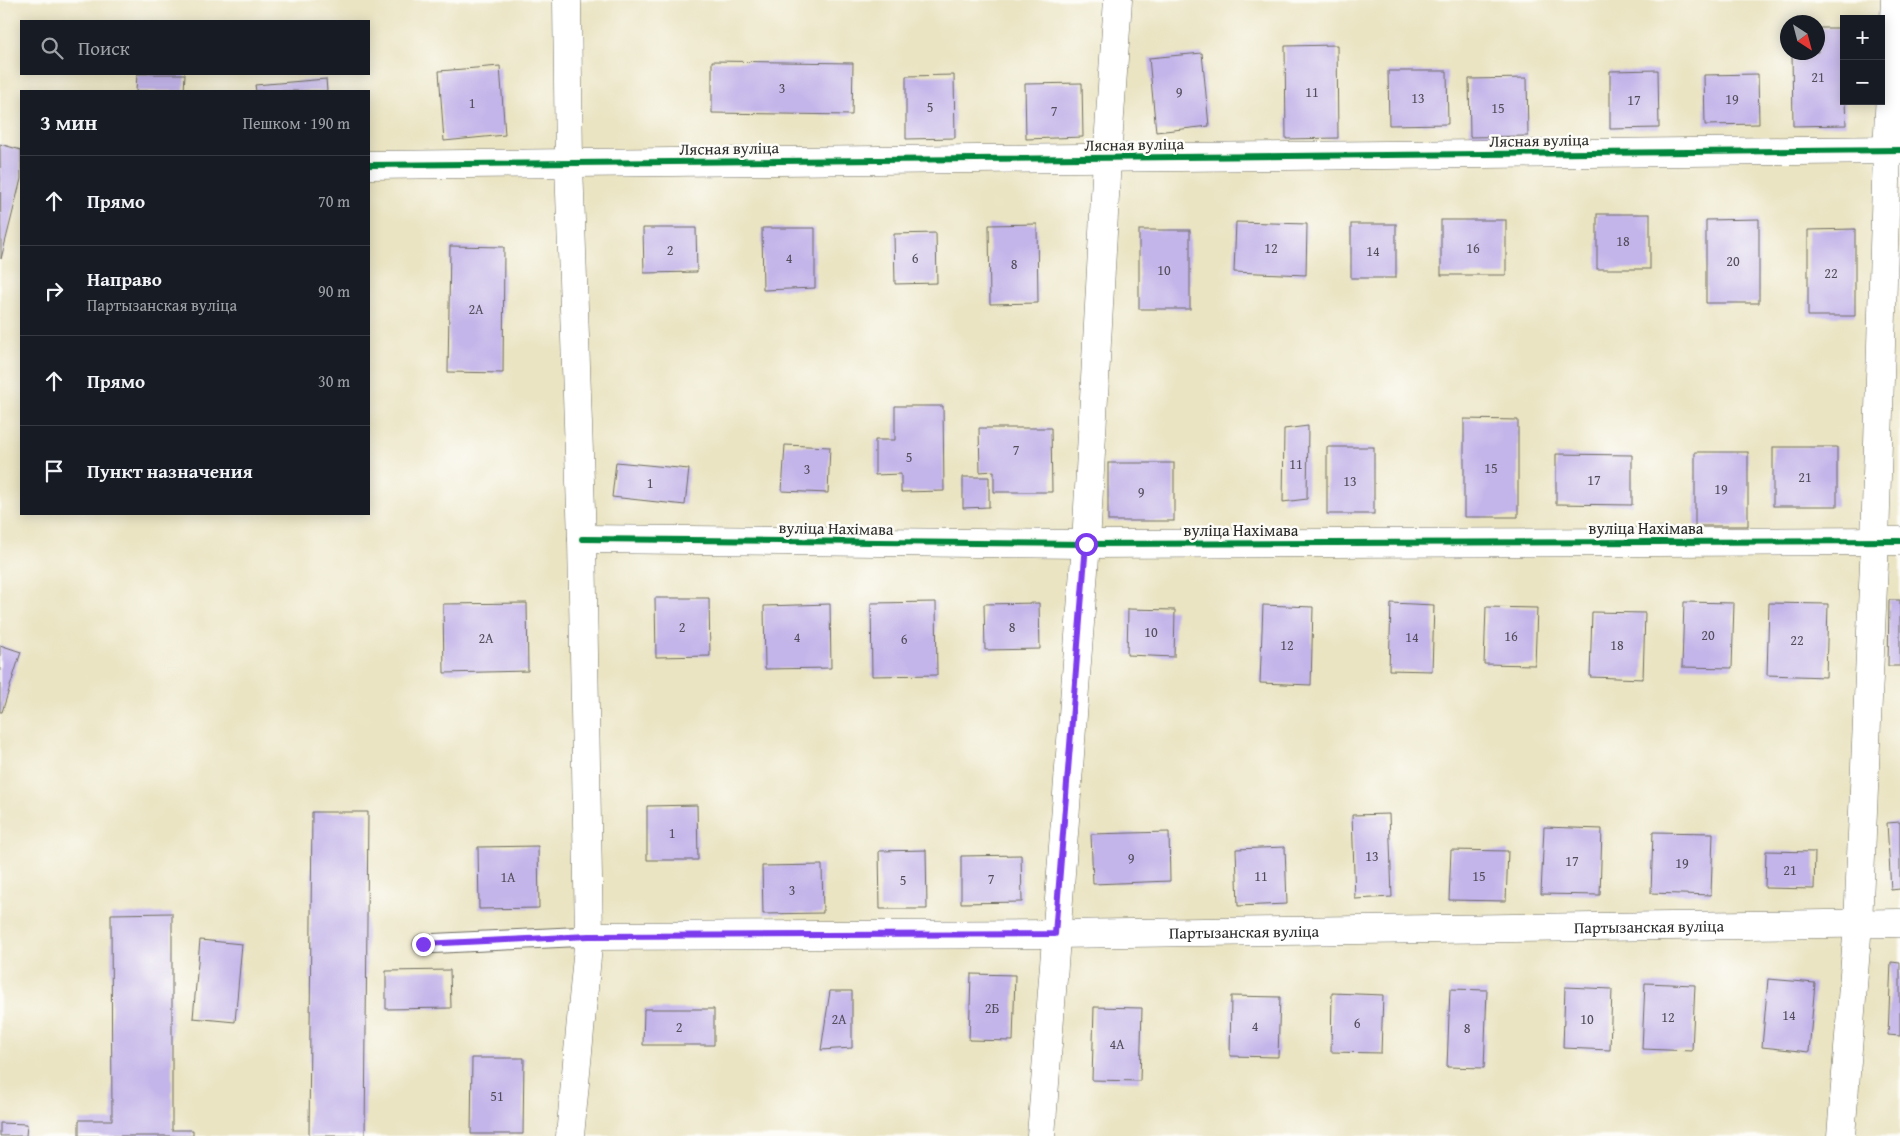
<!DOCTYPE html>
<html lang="ru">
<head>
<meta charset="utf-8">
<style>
  :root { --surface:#171b24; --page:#20242c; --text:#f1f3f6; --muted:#9ea1a6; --line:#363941 }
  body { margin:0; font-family:"Gentium Book Plus",serif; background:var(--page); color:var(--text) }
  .controls { position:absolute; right:15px; top:15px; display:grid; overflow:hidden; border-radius:0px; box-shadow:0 2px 12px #0003 }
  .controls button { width:45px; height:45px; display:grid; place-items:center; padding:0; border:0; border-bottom:1px solid var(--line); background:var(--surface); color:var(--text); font:25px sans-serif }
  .compass { position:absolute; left:1780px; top:15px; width:45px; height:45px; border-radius:50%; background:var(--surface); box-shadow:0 2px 12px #0003; rotate:144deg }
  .stop { position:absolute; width:15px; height:15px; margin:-11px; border:4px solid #7c3aed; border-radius:50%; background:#fff }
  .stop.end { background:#7c3aed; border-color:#fff; box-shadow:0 1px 5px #0008 }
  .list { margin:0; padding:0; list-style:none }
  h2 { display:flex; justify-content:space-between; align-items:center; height:65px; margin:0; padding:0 20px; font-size:21px }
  h2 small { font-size:16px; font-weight:400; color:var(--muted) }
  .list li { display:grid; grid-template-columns:32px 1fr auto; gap:15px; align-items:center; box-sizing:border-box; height:90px; padding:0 20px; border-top:1px solid var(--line) }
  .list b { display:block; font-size:19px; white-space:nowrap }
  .list p { margin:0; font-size:16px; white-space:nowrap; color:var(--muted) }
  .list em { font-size:16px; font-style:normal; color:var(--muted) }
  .icon { flex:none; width:28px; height:28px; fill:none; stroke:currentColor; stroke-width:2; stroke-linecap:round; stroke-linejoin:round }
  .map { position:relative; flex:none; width:1900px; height:1136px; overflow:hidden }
  .search { position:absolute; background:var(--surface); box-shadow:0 2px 12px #0003; left:20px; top:20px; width:350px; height:55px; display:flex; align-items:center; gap:12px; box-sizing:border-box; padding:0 18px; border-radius:0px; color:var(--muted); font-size:19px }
  .panel { position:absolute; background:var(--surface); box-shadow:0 2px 12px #0003; left:20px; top:90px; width:350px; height:425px; border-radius:0px }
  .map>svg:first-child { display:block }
  .building { fill:#c3b4e9 }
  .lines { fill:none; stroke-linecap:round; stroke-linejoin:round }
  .lane-casing { stroke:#6e6c60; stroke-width:21 }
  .street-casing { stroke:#6e6c60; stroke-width:29 }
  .lane { stroke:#fff; stroke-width:19 }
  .street { stroke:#fff; stroke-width:28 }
  .cycleway-casing { stroke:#fdfcf7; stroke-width:9 }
  .cycleway { stroke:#00873e; stroke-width:6 }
  .route { stroke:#7c3aed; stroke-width:6 }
  .labels { text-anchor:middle; stroke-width:5; stroke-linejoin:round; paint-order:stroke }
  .number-label { font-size:14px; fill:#514d5a }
  .street-label { font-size:16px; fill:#2b2b2b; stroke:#fdfcf7 }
</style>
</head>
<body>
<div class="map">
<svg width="1900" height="1136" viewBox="0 0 1900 1136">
  <rect width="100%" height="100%" fill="#fdfcf7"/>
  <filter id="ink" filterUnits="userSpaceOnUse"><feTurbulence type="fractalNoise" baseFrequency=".02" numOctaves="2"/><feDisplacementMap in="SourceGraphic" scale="10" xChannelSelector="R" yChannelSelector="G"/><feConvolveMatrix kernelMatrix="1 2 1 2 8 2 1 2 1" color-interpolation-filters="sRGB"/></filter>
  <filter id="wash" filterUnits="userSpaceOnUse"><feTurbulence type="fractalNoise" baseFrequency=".0096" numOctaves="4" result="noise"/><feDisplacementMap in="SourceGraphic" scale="20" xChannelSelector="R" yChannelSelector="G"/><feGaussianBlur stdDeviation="1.12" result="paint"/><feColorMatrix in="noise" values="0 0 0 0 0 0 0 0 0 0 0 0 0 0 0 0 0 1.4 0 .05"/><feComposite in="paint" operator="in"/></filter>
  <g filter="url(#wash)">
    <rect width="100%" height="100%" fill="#eae4c3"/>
    <g id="blocks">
      <g class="building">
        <polygon points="1818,28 1844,28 1844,101 1845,101 1846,125 1793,126 1792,52 1818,52"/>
        <polygon points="1337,45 1338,138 1286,139 1285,46"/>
        <polygon points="1202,53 1209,126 1156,132 1149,58"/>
        <polygon points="712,61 853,63 852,115 712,113"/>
        <polygon points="500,66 505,135 444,141 439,71"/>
        <polygon points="1658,70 1659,128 1610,129 1610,71"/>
        <polygon points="1388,71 1447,71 1448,124 1389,125"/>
        <polygon points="137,74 185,74 184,91 136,91"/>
        <polygon points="1758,74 1759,124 1705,125 1704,75"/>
        <polygon points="954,75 955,138 906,139 906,76"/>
        <polygon points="1527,78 1528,136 1470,137 1469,79"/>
        <polygon points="326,79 327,91 256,91 255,85"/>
        <polygon points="1082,83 1083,137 1026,139 1025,84"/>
        <polygon points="0,144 21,150 21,179 1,259"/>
        <rect x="1597" y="214" width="53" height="55"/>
        <polygon points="1759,219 1759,303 1706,303 1706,220"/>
        <rect x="1441" y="220" width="65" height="55"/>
        <polygon points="1236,222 1307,224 1306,275 1234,272"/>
        <polygon points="1037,224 1038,303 990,304 989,225"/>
        <rect x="1351" y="224" width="45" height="54"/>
        <polygon points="643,228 696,228 697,272 644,273"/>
        <polygon points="762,228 815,228 815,288 763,290"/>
        <polygon points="1855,229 1855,316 1808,316 1808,230"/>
        <rect x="1139" y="230" width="51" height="79"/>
        <polygon points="936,233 937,283 895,284 894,234"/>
        <polygon points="450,246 504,247 503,373 448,372"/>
        <polygon points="895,406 943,406 944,491 901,492 901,474 875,475 875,440 895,440"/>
        <polygon points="1464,419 1518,420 1518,517 1464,517"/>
        <polygon points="1308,426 1307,499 1283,502 1284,429"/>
        <polygon points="979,428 1051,428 1052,492 994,492 994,471 980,472"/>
        <polygon points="785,445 830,447 828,493 782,491"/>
        <rect x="1327" y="447" width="47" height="67"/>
        <rect x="1773" y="447" width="64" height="59"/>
        <rect x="1695" y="452" width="53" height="74"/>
        <polygon points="1556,454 1632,455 1632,505 1556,504"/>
        <polygon points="616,462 689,469 685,505 612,497"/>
        <rect x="1108" y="463" width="66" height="58"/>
        <polygon points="963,477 989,477 989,507 963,508"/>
        <polygon points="655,598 709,598 710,656 656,657"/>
        <polygon points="1889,600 1900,600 1900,666 1888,666"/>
        <polygon points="936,602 937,675 872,676 871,603"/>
        <polygon points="1684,602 1734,603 1732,668 1682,667"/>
        <polygon points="527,603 528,671 444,673 443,604"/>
        <polygon points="1039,603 1040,649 985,650 984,604"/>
        <polygon points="1391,603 1434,605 1432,671 1389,670"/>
        <polygon points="1769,603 1828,604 1826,677 1767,675"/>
        <polygon points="830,604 831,668 765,669 764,606"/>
        <polygon points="1263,605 1313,607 1311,685 1260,683"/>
        <polygon points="1486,607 1537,608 1535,665 1484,664"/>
        <polygon points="1128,609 1175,610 1174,657 1127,655"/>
        <polygon points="1592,612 1645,613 1643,679 1590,677"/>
        <polygon points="0,645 21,652 2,712 0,712"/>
        <polygon points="697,805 698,860 647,860 647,806"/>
        <polygon points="312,812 368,812 365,1136 309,1136"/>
        <polygon points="1389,814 1392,897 1355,899 1352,815"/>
        <polygon points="1900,822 1900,889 1891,890 1887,823"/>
        <polygon points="1544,827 1602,829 1600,895 1541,894"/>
        <polygon points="1169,832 1170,881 1093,884 1091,834"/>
        <polygon points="1653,832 1713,833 1711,895 1651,893"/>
        <polygon points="538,846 539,908 479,909 478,847"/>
        <polygon points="1285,847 1287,904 1238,906 1236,849"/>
        <polygon points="926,850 927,909 880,909 879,851"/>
        <polygon points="1451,850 1508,851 1506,901 1449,900"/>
        <polygon points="1766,851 1815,852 1814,889 1765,888"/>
        <polygon points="1021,855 1022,902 961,903 961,856"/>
        <polygon points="822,865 823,913 763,914 762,866"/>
        <polygon points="172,913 172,1130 193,1130 193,1136 79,1136 79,1120 112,1120 111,914"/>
        <polygon points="200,940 242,944 235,1022 193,1018"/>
        <polygon points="1891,962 1900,963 1900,1036 1888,1035"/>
        <polygon points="450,970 451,1008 386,1009 386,971"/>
        <polygon points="971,974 1015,975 1013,1041 969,1040"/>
        <polygon points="1768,979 1815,983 1809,1052 1762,1047"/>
        <polygon points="1645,983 1695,985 1692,1051 1642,1049"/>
        <polygon points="1565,987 1612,989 1610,1050 1563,1048"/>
        <polygon points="1450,989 1487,990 1484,1068 1447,1067"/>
        <polygon points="830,991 852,991 852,1048 821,1050"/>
        <polygon points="1332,993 1383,995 1381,1053 1331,1052"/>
        <polygon points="1231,996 1280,997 1278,1057 1230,1056"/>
        <polygon points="1094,1007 1142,1008 1140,1081 1092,1080"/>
        <polygon points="644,1009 714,1009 714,1045 643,1045"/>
        <polygon points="472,1058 524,1058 523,1134 471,1134"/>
        <polygon points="0,1123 27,1124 26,1136 0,1136"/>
      </g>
    </g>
  </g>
  <g filter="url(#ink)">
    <use href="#blocks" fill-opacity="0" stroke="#6e6c60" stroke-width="1"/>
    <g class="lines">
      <g class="lane-casing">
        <polyline id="lane" points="423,944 589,936"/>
      </g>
      <g class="street-casing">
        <g id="street">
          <polyline points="567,0 569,164 582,539 589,936 570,1136"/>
          <polyline points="369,165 1900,150"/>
          <polyline points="582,539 1086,544 1900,541"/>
          <path id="s1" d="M 589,936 L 1055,934 L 1900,923"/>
          <polyline points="1041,1136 1086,544 1107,159 1118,0"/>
          <polyline points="1841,1136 1858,924 1875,541 1887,150 1895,0"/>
        </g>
      </g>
      <use href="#lane" class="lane"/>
      <use href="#street" class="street"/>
      <g class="cycleway-casing">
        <g id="cycleway">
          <polyline points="369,165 1900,150"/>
          <polyline points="582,539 1086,544 1900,541"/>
        </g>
      </g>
      <use href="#cycleway" class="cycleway"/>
    </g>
  </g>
  <g class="lines" filter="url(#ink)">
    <polyline class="route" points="423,944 589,936 1055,934 1086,544"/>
  </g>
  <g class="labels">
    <g class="number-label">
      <text x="1818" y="82">21</text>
      <text x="782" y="93">3</text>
      <text x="1179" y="97">9</text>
      <text x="1312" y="97">11</text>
      <text x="1418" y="103">13</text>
      <text x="1732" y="104">19</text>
      <text x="1634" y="105">17</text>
      <text x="472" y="108">1</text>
      <text x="930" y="112">5</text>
      <text x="1498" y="113">15</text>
      <text x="1054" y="116">7</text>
      <text x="1623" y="246">18</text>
      <text x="1271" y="253">12</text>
      <text x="1473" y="253">16</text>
      <text x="670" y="255">2</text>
      <text x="1373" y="256">14</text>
      <text x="789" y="263">4</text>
      <text x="915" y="263">6</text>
      <text x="1733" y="266">20</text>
      <text x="1014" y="269">8</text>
      <text x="1164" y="275">10</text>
      <text x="1831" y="278">22</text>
      <text x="476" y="314">2А</text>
      <text x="1016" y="455">7</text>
      <text x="909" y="462">5</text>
      <text x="1296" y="469">11</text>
      <text x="1491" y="473">15</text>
      <text x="807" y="474">3</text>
      <text x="1805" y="482">21</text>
      <text x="1594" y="485">17</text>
      <text x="1350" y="486">13</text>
      <text x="650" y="488">1</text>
      <text x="1721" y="494">19</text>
      <text x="1141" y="497">9</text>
      <text x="682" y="632">2</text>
      <text x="1012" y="632">8</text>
      <text x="1151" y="637">10</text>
      <text x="1708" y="640">20</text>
      <text x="1511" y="641">16</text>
      <text x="797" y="642">4</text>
      <text x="1412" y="642">14</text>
      <text x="486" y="643">2А</text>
      <text x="904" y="644">6</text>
      <text x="1797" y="645">22</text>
      <text x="1287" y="650">12</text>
      <text x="1617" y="650">18</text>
      <text x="672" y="838">1</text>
      <text x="1372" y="861">13</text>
      <text x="1131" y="863">9</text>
      <text x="1572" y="866">17</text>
      <text x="1682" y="868">19</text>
      <text x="1790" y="875">21</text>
      <text x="1261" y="881">11</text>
      <text x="1479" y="881">15</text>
      <text x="508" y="882">1А</text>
      <text x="991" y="884">7</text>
      <text x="903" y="885">5</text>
      <text x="792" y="895">3</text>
      <text x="992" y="1013">2Б</text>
      <text x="1789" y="1020">14</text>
      <text x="1668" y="1022">12</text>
      <text x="839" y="1024">2А</text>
      <text x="1587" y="1024">10</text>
      <text x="1357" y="1028">6</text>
      <text x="1255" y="1031">4</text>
      <text x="679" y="1032">2</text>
      <text x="1467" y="1033">8</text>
      <text x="1117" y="1049">4А</text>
      <text x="497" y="1101">51</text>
    </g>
    <g class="street-label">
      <text transform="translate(1539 140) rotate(-1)" y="6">Лясная вуліца</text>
      <text transform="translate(1134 144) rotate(-1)" y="6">Лясная вуліца</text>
      <text transform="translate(729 148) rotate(-1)" y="6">Лясная вуліца</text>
      <text transform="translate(836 528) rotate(1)" y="6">вуліца Нахімава</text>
      <text x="1646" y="534">вуліца Нахімава</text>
      <text x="1241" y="536">вуліца Нахімава</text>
      <text dy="6" stroke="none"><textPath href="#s1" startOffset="1060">Партызанская вуліца</textPath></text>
      <text dy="6" stroke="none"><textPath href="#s1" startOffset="655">Партызанская вуліца</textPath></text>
    </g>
  </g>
</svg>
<div class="controls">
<button>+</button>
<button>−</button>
</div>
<svg class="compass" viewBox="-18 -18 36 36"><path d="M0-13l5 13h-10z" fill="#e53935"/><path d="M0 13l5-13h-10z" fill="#9ea1a6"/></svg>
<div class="stop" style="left:1086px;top:544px"></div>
<div class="stop end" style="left:423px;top:944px"></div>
<div class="search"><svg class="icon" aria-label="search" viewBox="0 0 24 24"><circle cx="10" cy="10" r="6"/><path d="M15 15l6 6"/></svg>Поиск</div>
<section class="panel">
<h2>3 мин<small>Пешком · 190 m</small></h2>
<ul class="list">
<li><svg class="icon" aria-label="ahead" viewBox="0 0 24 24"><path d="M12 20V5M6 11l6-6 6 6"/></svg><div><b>Прямо</b></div><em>70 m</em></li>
<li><svg class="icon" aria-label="right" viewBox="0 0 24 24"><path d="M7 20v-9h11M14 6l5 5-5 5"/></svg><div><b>Направо</b><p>Партызанская вуліца</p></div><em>90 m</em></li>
<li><svg class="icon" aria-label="ahead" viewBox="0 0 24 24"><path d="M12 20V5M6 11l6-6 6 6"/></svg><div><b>Прямо</b></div><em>30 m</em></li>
<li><svg class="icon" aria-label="arrive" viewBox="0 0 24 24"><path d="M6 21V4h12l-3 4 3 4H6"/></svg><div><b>Пункт назначения</b></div></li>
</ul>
</section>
</div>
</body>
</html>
